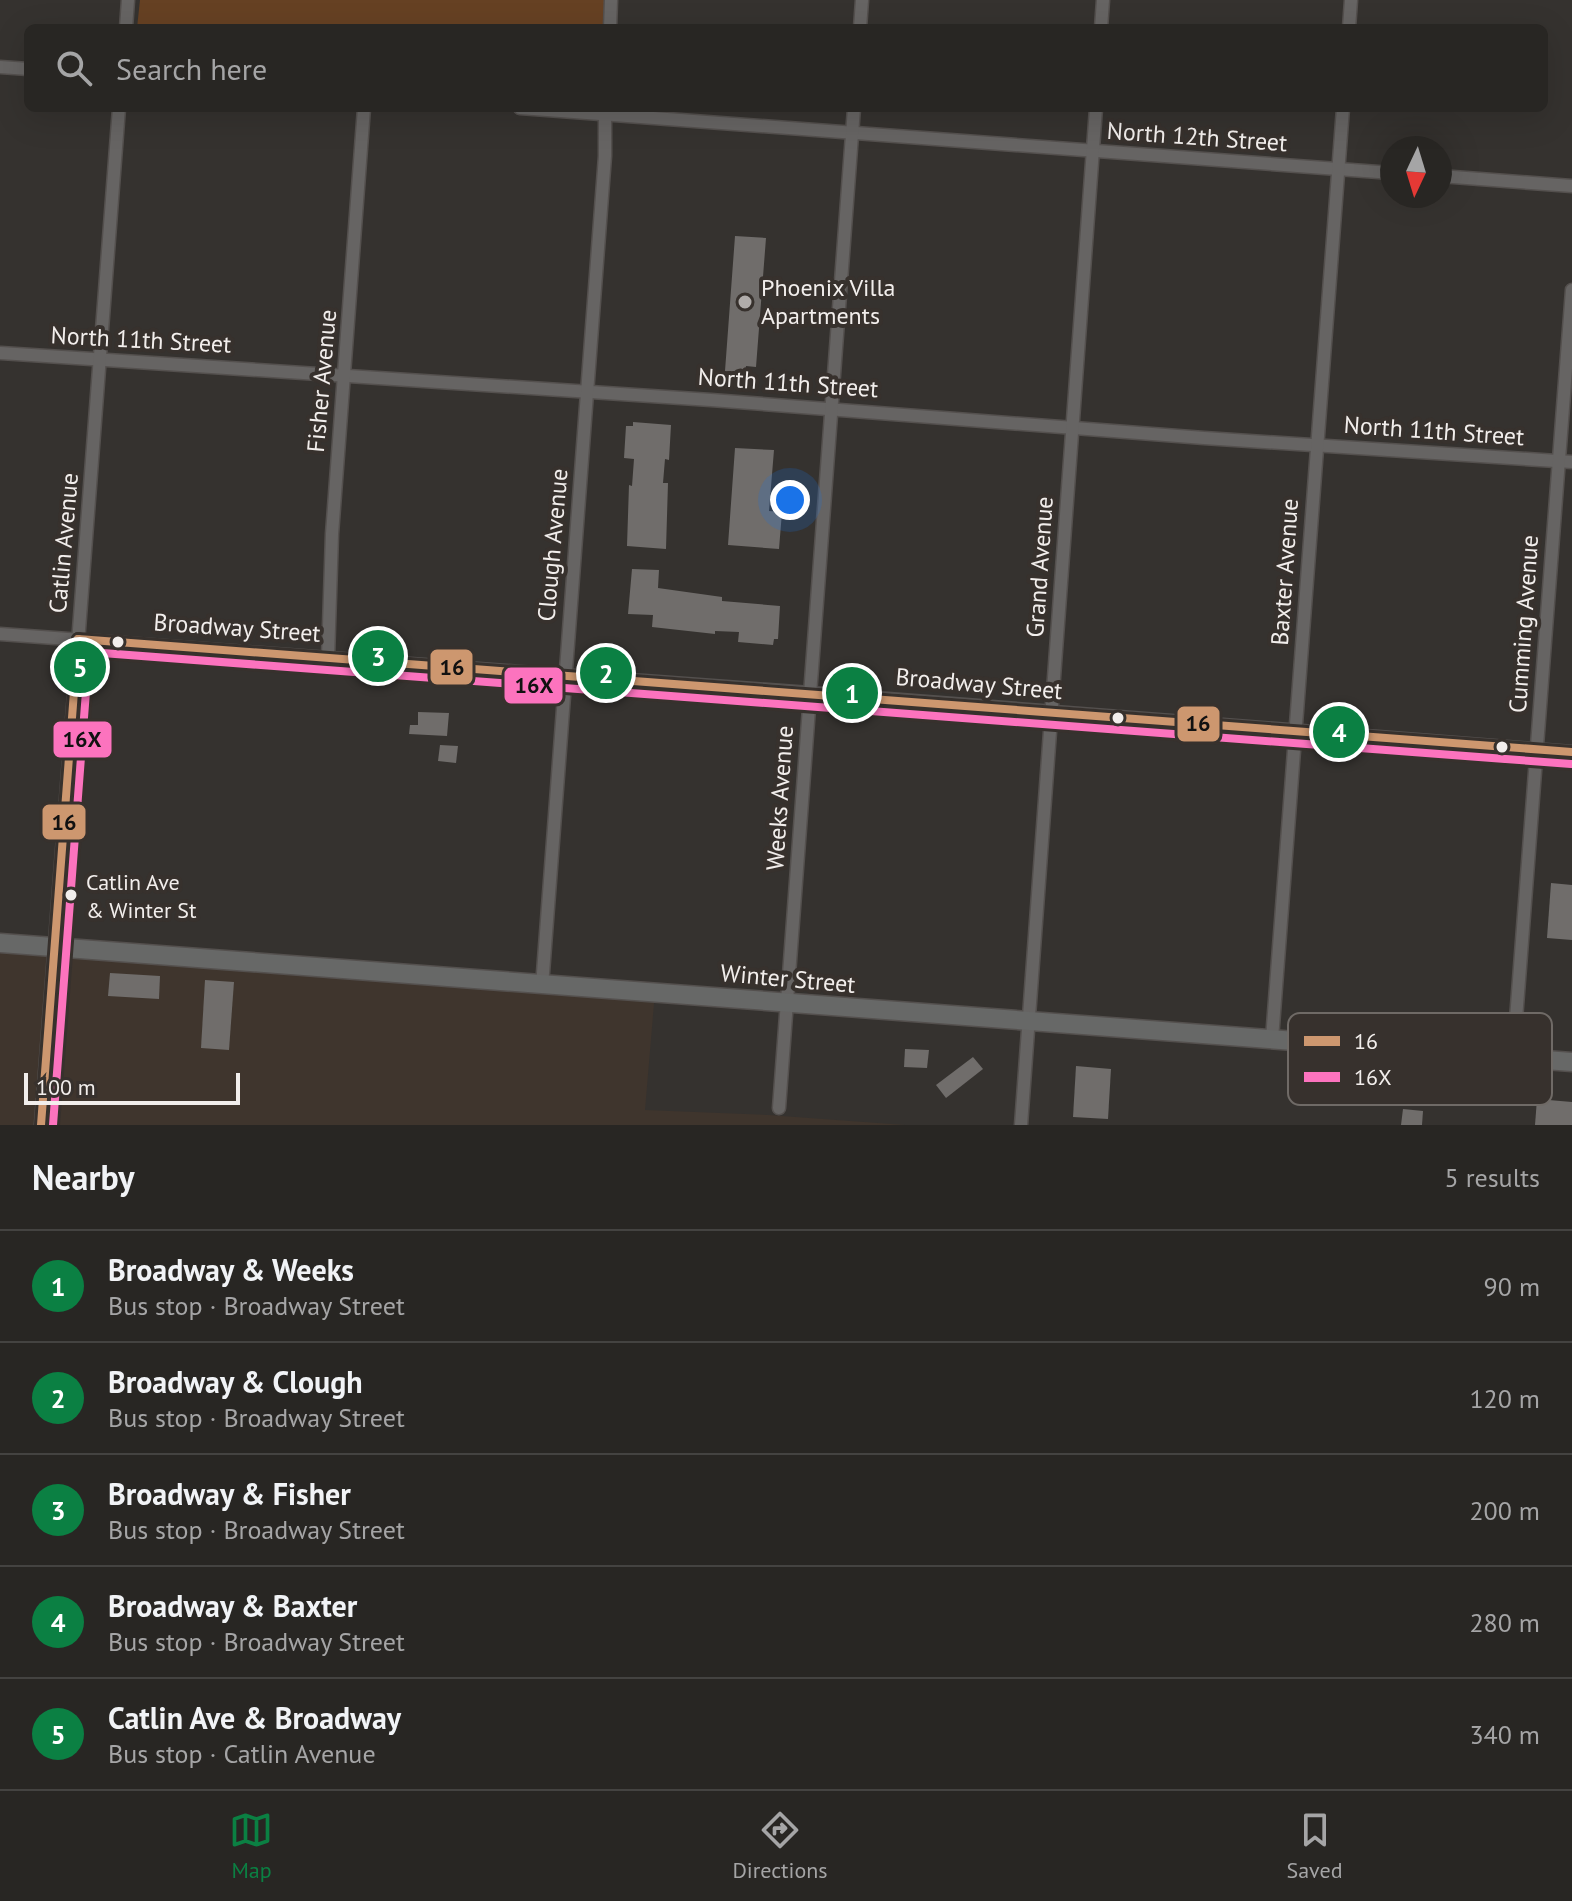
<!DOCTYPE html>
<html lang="en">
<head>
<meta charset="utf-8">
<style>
  :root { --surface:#282623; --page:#343230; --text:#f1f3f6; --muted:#a5a5a6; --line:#444341; --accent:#0b8043 }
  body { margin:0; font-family:"PT Sans",sans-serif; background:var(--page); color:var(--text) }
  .compass { position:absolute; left:1380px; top:136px; width:72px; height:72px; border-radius:50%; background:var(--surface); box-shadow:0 8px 32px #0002; rotate:184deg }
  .scale { position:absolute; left:24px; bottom:20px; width:216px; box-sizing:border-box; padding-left:8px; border:4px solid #f2eeec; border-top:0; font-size:22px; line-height:28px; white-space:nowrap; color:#f2eeec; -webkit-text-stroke:6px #37312d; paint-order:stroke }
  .you { position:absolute; left:790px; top:500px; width:28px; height:28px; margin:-20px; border:6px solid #fff; border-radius:50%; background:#1a73e8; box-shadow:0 0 0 12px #1a73e833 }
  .badge { display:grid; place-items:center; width:52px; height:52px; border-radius:50%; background:var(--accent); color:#fff; font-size:26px; font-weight:700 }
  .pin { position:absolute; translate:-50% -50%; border:4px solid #fff; box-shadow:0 2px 8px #0006 }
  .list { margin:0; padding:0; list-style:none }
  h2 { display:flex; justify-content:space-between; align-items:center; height:104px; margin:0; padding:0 32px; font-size:34px }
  h2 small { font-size:26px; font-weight:400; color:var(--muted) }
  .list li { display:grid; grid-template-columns:52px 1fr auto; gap:24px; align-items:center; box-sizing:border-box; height:112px; padding:0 32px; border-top:2px solid var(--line) }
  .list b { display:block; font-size:30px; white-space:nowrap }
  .list p { margin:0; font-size:26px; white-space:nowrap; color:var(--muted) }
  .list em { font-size:26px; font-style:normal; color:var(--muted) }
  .icon { flex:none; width:44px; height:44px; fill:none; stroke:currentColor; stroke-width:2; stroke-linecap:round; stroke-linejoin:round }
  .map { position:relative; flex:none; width:1572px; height:1125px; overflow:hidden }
  .search { position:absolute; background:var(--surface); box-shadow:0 8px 32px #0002; left:24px; right:24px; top:24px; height:88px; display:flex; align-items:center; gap:20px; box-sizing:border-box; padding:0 28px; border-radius:12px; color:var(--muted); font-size:30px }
  .sheet { height:664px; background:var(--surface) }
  nav { display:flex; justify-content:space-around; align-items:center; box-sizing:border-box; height:112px; border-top:2px solid var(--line); background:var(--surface); font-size:22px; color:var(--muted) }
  nav a { display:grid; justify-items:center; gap:4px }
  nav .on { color:var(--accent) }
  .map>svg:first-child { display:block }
  .built { fill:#3f352d }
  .green { fill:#664123 }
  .building { fill:#706d6b }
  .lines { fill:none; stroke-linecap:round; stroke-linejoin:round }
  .street-casing { stroke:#54504e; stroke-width:15 }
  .secondary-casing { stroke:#54504e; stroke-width:21 }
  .street { stroke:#666463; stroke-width:12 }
  .secondary { stroke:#676867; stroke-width:18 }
  .bus-1-casing { stroke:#37312d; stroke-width:14 }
  .bus-2-casing { stroke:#37312d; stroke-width:14 }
  .bus-1 { stroke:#cd976f; stroke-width:8 }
  .bus-2 { stroke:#fc73be; stroke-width:8 }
  .poi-dot { fill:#b0acaa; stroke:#37312d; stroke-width:3 }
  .bus-dot { fill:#f2eeec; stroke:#37312d; stroke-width:3 }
  .labels { text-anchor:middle; stroke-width:8; stroke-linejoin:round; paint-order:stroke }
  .bus-label { font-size:22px; fill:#f2eeec; stroke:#37312d; text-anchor:start }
  .street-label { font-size:24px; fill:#f2eeec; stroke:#37312d }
  .poi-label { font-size:24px; fill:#f2eeec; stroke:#37312d; text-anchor:start }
  .key { fill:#37312d; stroke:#6f6a66; stroke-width:2 }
  .key-label { font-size:22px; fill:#f2eeec }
  .line-badge { stroke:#37312d; stroke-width:3 }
  .pale-badge-label { font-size:22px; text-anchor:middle; font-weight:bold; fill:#111 }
</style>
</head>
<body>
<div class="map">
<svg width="1572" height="1125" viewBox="0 0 1572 1125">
  <rect width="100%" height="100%" fill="#35322f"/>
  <polygon class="built" points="0,943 655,992 645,1110 768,1115 905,1125 0,1125"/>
  <polygon class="green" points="140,0 605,0 603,28 137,28"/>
  <g class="building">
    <polygon points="735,236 766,238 756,367 746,366 745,380 730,379 731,372 725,371"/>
    <polygon points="633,422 671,425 669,460 665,459 663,483 668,483 666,549 627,546 629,485 632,486 634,459 624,458 626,426 633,426"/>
    <polygon points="735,448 774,450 769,511 782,512 779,549 728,545"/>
    <polygon points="632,569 659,570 658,588 722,597 722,601 780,606 778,639 774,639 773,645 738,642 739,632 715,631 715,634 652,627 653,615 628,614"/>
    <polygon points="418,712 449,713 447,736 409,734 410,725 418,725"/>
    <polygon points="440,745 458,746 456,763 438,761"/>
    <polygon points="1551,883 1572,885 1572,940 1547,938"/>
    <polygon points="110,973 160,976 159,999 108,996"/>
    <polygon points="205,980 234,982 229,1050 201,1048"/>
    <polygon points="905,1049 929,1050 927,1068 904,1067"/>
    <polygon points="973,1057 983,1069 946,1098 936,1085"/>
    <polygon points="1076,1066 1111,1069 1108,1119 1073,1117"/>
    <polygon points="1537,1099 1572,1102 1572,1125 1535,1125"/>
    <polygon points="1403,1109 1423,1111 1422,1125 1401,1125"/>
  </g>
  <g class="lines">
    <g class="street-casing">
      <g id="street">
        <polyline points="126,28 128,0"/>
        <polyline points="610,28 611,0"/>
        <polyline points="860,28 862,0"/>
        <polyline points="1101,28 1103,0"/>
        <polyline points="1349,28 1351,0"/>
        <polyline points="0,67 28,69"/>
        <polyline points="520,108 1392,173"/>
        <polyline points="1440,176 1572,186"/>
        <polyline points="1,353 711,400 1204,438 1572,462"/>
        <polyline points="0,634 810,693 1572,752"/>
        <polyline points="328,657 332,534 364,108"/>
        <polyline points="542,986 605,156 605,108"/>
        <polyline points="1272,1039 1343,108"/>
        <polyline points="1513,1058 1572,290"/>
        <polyline points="779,1108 854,108"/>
        <polyline points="41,1125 119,108"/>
        <polyline points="1021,1125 1096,108"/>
      </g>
    </g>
    <g class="secondary-casing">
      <polyline id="secondary" points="0,943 1572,1062"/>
    </g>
    <use href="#street" class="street"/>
    <use href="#secondary" class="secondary"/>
    <g class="bus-1-casing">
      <g id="bus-1">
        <polyline points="78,639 1572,752"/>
        <polyline points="41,1125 78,639"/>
      </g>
    </g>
    <g class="bus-2-casing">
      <polyline id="bus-2" points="53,1125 89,652 1571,764"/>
    </g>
    <use href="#bus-1" class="bus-1"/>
    <use href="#bus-2" class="bus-2"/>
  </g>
  <circle class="poi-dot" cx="745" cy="302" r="8"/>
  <g class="bus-dot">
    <circle cx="118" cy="642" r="7"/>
    <circle cx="1118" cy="718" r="7"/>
    <circle cx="1502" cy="747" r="7"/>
    <circle cx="71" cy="895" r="7"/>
  </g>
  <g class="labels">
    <g class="bus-label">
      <text x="86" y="890">Catlin Ave<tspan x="86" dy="28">&amp; Winter St</tspan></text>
    </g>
    <g class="street-label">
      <text transform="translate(1197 137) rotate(4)" y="8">North 12th Street</text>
      <text transform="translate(141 340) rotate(3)" y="8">North 11th Street</text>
      <text transform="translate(322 381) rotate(-85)" y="8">Fisher Avenue</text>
      <text transform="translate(788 383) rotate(4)" y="8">North 11th Street</text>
      <text transform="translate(1434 431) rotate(4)" y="8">North 11th Street</text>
      <text transform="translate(64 543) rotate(-85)" y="8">Catlin Avenue</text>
      <text transform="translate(553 545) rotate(-85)" y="8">Clough Avenue</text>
      <text transform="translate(1040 567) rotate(-86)" y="8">Grand Avenue</text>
      <text transform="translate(1285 572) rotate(-86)" y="8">Baxter Avenue</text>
      <text transform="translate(1524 624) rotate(-86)" y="8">Cumming Avenue</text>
      <text transform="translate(237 628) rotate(4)" y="8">Broadway Street</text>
      <text transform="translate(979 684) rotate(5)" y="8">Broadway Street</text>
      <text transform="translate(780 798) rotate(-86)" y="8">Weeks Avenue</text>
      <text transform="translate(788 979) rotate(5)" y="8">Winter Street</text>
    </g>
    <g class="poi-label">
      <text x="761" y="296">Phoenix Villa<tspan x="761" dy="28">Apartments</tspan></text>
    </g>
  </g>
  <rect x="1288" y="1013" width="264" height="92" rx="12" class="key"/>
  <rect x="1304" y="1036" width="36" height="10" fill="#cd976f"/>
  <rect x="1304" y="1072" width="36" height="10" fill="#fc73be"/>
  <g class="key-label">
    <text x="1354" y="1049">16</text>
    <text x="1354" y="1085">16X</text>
  </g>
  <g class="line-badge">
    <rect x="429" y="648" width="45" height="38" rx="8" fill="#cd976f"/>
    <rect x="503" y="666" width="61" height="39" rx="8" fill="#fc73be"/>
    <rect x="1176" y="705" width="45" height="38" rx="8" fill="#cd976f"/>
    <rect x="52" y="720" width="61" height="39" rx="8" fill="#fc73be"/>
    <rect x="41" y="803" width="46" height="38" rx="8" fill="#cd976f"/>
  </g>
  <g class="pale-badge-label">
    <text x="452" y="675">16</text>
    <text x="534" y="693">16X</text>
    <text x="1198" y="731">16</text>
    <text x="82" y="747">16X</text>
    <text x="64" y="830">16</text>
  </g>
</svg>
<svg class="compass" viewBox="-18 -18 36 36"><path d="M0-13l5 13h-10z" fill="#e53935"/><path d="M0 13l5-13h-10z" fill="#a5a5a6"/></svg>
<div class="scale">100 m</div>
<div class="you"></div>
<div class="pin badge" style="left:852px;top:693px">1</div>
<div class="pin badge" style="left:606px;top:673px">2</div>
<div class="pin badge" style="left:378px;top:656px">3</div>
<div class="pin badge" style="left:1339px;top:732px">4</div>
<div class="pin badge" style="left:80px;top:667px">5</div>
<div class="search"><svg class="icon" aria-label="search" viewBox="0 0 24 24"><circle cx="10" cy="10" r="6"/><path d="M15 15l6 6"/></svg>Search here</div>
</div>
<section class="sheet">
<h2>Nearby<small>5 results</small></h2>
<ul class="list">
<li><span class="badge">1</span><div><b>Broadway &amp; Weeks</b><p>Bus stop · Broadway Street</p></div><em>90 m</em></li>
<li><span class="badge">2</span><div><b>Broadway &amp; Clough</b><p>Bus stop · Broadway Street</p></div><em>120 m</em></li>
<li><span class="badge">3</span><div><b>Broadway &amp; Fisher</b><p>Bus stop · Broadway Street</p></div><em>200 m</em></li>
<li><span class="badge">4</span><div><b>Broadway &amp; Baxter</b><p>Bus stop · Broadway Street</p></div><em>280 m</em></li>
<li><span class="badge">5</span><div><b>Catlin Ave &amp; Broadway</b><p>Bus stop · Catlin Avenue</p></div><em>340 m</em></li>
</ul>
</section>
<nav>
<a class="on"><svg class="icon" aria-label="map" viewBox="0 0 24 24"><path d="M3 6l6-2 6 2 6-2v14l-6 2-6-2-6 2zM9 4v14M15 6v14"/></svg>Map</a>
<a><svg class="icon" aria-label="directions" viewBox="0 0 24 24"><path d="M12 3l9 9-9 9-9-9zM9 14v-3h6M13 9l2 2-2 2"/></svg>Directions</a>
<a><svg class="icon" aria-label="saved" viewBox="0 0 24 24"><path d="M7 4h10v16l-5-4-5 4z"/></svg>Saved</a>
</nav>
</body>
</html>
